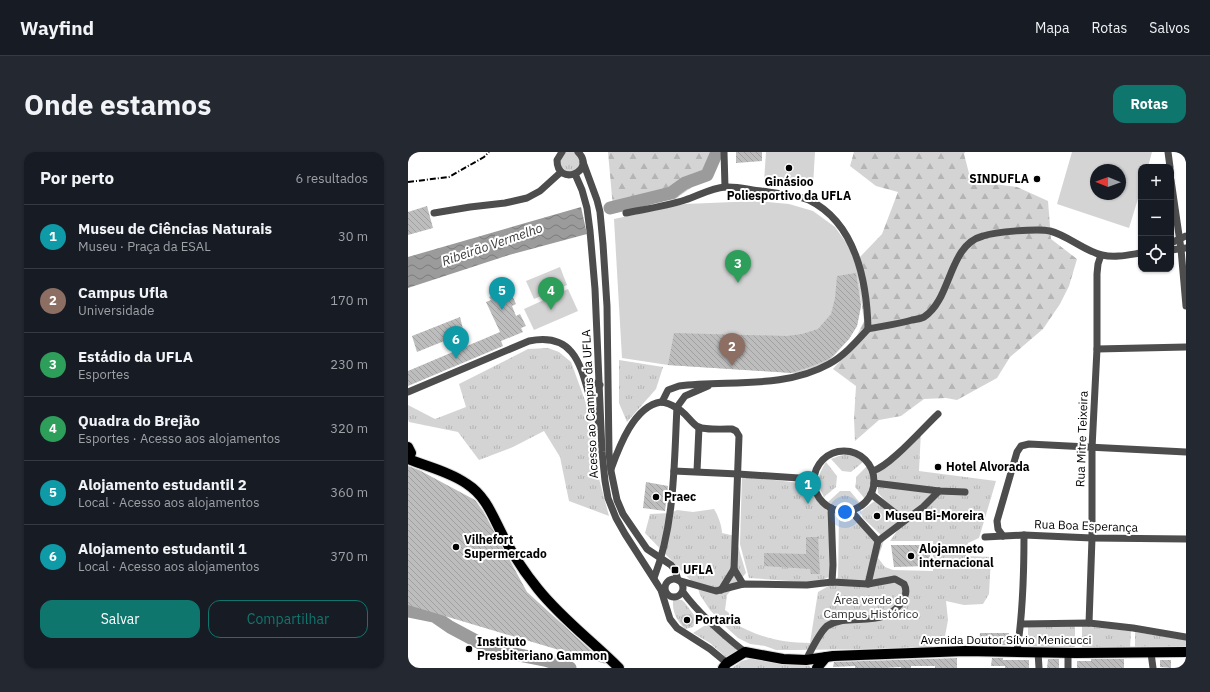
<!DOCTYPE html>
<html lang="pt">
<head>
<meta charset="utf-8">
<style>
  :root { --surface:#171b24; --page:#242831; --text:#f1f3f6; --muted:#9ea1a6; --line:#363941; --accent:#0f766e }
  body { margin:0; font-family:"IBM Plex Sans",sans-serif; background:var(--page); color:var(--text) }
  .controls { position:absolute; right:12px; top:12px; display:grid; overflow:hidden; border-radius:8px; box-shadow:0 1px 3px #0004 }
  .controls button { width:36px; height:36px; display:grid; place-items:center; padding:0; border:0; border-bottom:1px solid var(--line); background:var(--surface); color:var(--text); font:20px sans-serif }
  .compass { position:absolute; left:682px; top:12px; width:36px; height:36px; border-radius:50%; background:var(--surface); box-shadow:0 1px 3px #0004; rotate:271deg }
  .you { position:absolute; left:437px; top:360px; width:14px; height:14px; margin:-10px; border:3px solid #fff; border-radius:50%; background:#1a73e8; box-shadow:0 0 0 6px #1a73e833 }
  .badge { display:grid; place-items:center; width:26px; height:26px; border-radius:50%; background:var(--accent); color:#fff; font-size:13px; font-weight:700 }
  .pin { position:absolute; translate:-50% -33px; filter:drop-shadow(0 1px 2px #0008) }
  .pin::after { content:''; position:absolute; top:21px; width:14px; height:12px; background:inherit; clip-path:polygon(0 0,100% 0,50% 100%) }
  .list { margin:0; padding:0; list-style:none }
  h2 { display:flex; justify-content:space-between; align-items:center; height:52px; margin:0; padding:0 16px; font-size:17px }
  h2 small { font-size:13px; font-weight:400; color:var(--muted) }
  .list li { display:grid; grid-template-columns:26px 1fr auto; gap:12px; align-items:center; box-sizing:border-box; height:64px; padding:0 16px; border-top:1px solid var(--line) }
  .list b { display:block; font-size:15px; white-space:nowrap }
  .list p { margin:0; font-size:13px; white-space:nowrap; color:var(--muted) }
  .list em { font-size:13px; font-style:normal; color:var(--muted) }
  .actions { display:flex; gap:8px; padding:12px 16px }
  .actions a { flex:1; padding:9px 0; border:1px solid var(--accent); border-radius:12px; text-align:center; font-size:14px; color:var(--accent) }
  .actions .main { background:var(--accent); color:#fff }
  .icon { flex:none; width:22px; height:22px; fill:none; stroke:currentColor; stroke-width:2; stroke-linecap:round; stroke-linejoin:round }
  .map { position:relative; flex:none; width:778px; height:516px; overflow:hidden; border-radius:12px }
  header { display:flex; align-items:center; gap:24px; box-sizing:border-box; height:56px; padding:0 20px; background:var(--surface); border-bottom:1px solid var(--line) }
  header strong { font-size:19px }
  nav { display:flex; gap:22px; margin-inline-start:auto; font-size:14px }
  .intro { display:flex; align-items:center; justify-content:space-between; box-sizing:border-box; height:96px; padding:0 24px }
  h1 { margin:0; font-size:28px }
  .button { padding:10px 18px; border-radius:12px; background:var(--accent); color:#fff; font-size:14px; font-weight:700 }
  main { display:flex; gap:24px; padding:0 24px }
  aside { flex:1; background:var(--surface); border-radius:12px; box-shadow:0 1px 3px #0004 }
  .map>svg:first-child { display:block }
  .grass { fill:url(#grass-tufts); fill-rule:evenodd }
  .forest { fill:url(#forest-firs) }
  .pitch { fill:#d4d4d4; fill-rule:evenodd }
  .water { fill:url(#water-waves) }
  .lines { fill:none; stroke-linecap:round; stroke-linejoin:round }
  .river { stroke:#9b9b9b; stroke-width:13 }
  .building { fill:url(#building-back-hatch) }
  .major-casing { stroke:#dbdbdb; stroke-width:12 }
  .minor { stroke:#4d4d4d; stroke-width:7 }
  .major { stroke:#000; stroke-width:10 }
  .rail { stroke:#000; stroke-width:2; stroke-dasharray:6 2 1 2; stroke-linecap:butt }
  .poi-dot { fill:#000; stroke:#fff; stroke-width:1.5 }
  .labels { text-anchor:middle; stroke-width:4; stroke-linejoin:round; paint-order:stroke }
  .poi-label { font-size:12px; font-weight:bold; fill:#000; stroke:#fff; text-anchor:start }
  .street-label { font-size:12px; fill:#000; stroke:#fff }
  .park-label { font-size:12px; fill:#2b2b2b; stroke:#fff }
  .water-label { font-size:13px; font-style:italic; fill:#3c3c3c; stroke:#fff }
</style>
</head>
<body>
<header>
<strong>Wayfind</strong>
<nav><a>Mapa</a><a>Rotas</a><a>Salvos</a></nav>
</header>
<div class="intro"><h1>Onde estamos</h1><a class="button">Rotas</a></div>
<main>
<aside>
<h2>Por perto<small>6 resultados</small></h2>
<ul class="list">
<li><span class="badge" style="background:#0f9aa8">1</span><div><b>Museu de Ciências Naturais</b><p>Museu · Praça da ESAL</p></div><em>30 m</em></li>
<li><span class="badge" style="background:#8d6e63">2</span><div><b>Campus Ufla</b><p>Universidade</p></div><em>170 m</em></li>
<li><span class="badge" style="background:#2e9e5b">3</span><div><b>Estádio da UFLA</b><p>Esportes</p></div><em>230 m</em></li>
<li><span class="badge" style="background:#2e9e5b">4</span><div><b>Quadra do Brejão</b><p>Esportes · Acesso aos alojamentos</p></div><em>320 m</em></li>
<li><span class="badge" style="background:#0f9aa8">5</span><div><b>Alojamento estudantil 2</b><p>Local · Acesso aos alojamentos</p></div><em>360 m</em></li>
<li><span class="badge" style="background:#0f9aa8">6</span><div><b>Alojamento estudantil 1</b><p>Local · Acesso aos alojamentos</p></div><em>370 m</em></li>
</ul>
<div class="actions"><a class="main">Salvar</a><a>Compartilhar</a></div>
</aside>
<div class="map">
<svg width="778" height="516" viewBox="0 0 778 516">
  <defs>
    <pattern id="grass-tufts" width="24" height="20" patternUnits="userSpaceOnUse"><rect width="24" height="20" fill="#d4d4d4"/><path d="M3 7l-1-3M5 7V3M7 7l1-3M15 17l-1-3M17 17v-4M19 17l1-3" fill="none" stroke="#b4b4b4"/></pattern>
    <pattern id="forest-firs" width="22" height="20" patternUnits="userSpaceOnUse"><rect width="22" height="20" fill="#d4d4d4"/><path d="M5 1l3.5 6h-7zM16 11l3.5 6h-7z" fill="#b4b4b4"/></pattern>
    <pattern id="water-waves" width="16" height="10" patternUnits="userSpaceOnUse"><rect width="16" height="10" fill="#9b9b9b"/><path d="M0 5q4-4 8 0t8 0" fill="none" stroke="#7c7c7c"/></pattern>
    <pattern id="building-back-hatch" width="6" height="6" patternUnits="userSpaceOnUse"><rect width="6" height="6" fill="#bdbdbd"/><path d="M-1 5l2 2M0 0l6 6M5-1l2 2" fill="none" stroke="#a1a1a1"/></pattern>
  </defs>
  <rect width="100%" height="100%" fill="#fff"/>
  <g class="grass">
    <circle cx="162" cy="10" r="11"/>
    <polygon points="140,196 151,200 163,210 175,243 187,277 190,323 201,364 161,349 152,305 136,279 105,295 71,308 50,280 1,270 0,267 0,253 27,267 58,255 51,232 120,197"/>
    <polygon points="211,208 255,215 248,237 219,270 211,251"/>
    <path d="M 513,278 L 511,319 L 588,329 L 571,386 L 560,391 L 558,404 L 583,405 L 581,442 L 575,452 L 556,453 L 538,449 L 540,468 L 537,484 L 523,485 L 524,496 L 387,498 L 368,498 L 357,494 L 342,492 L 330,486 L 319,476 L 302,458 L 292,443 L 290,436 L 237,381 L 242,362 L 263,361 L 269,358 L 285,360 L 306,357 C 310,363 314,374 314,381 L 327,384 L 338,421 L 319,443 L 317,458 L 321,461 L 322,469 C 347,484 372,491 402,491 L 410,440 L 426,431 L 430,425 L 431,366 L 449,367 L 472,385 L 472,382 L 455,366 L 452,360 L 468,348 L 492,364 L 470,341 L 469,320 ZM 492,369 L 496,369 L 482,389 L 525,389 L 525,419 L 485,418 L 477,415 L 470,406 L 476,388 Z"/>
    <polygon points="440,302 449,305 455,310 443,320 434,319 423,307 431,304"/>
    <path d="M 418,310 L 429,324 L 428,335 L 416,345 C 408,331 409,324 418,310 Z"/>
    <path d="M 459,314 C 466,326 465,336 457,347 L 447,335 L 448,330 L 448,325 Z"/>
    <polygon points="334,324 400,332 422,363 423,424 408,431 341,426 332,392"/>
    <path d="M 432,339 L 442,339 L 453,352 C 439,359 432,360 420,350 Z"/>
    <path d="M 265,448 L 274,448 L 277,451 L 289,467 L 285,475 L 277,477 C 269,469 264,460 265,448 Z"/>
    <polygon points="299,472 331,500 321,508 302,491 285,481"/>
    <polygon points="667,472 667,496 620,496 620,473"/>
    <polygon points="674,474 723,479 722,497 674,495"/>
    <polygon points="727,480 778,488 778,495 727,497"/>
    <polygon points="344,506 398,512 404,516 324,516 334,509"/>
  </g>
  <g class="forest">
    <polygon points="200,0 310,0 310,1 307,17 300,24 267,47 205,56"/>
    <polygon points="446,0 557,0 556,2 563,29 609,35 640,49 643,87 669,107 661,134 652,152 635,177 602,205 589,226 549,248 538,246 516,247 493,264 471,268 447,289 446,267 448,234 425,217 442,198 456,169 452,140 452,105 474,82 490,40 468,34 442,14"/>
  </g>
  <g class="pitch">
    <polygon points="358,0 407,0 405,33 356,30"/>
    <path d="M 664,0 L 744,0 L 740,15 L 733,15 L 733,37 L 721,76 L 649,52 ZM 688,18 L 712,18 L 712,42 L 688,42 Z"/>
    <polygon points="350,49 381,52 405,59 427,75 442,96 451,121 453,154 449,174 441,187 419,211 388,221 260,213 214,206 206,67 277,52"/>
    <polygon points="152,115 159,133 126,147 118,129"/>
    <polygon points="160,137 170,159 126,178 116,157"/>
  </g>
  <polygon class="water" points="173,55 179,82 101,103 0,136 0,105"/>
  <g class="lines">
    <g class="river">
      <polyline points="202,56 263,41 277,31 299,23 309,0"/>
      <polyline points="0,459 26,464 42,475 85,498 137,508 162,516"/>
    </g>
  </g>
  <g class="building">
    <polygon points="328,0 354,0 354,9 328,11"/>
    <polygon points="19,54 25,76 0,83 0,60"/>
    <polygon points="448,121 453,154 449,174 441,187 426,203 419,208 402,215 383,221 260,213 266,181 379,184 394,182 410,177 423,162 427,146 429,124"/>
    <polygon points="97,138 99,142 103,141 108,152 104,154 108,164 112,162 118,174 113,176 115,180 93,189 95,194 0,234 0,219 92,180 78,150 83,148 81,145"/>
    <polygon points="52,165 56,181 9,200 4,184"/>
    <polygon points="0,314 11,318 67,348 75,359 119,440 198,512 0,453"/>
    <polygon points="238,330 260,334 257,359 235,356"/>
    <polygon points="398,385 410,385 412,422 403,422 402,417 356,414 356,401 398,402"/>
    <polygon points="483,393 522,393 522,414 486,415"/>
    <polygon points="282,462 286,467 283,474 276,474 272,469 274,463"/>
    <polygon points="572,481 601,481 600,493 571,493"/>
    <polygon points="549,506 549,516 527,516 527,514 503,514 503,516 493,516 493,515 477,516 447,516 447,514 425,515 426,510"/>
    <polygon points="584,506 595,506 595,508 621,508 621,516 597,516 597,514 583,514"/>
    <polygon points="640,507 651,507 651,516 639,516"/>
    <polygon points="683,507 716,507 716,516 669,516 669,509 683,509"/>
    <polygon points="752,508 763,508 763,516 752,515"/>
  </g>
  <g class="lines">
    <g class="major-casing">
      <g id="major">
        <polyline points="0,295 3,301 0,307"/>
        <path d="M 0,307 C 20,315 42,320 59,332 C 78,344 85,365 95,384 C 105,403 117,421 130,437 C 154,467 184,489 211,516"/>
        <polyline points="315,516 319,511 337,500 375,507 398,508 425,504 557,499 668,501 778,500"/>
        <polyline points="409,516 418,505"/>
      </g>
    </g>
    <g class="minor">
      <path d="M 154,0 L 149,8 C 149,36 189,19 170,0"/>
      <polyline points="316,0 317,35"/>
      <polyline points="760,0 762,15"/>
      <polyline points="175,10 189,48 192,60 195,92 199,154 201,301 203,319 209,348 215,362 239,397 263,413 267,418 270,428"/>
      <polyline points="167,22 174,38 179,56 182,79 187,137 194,300 197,329 200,346 208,366 217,382 253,438 262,467 269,476 302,497 319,511"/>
      <polyline points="763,28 773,97 778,154"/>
      <polyline points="26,61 62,55 97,51 119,46 132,39 153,20"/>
      <path d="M 218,61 C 238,57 258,54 277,48 C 290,44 303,36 317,35 C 329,34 342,38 353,39 C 366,41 390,43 401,48 C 448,71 459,130 460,177 C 449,189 436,204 421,212 C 376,237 321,228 271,234 L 260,238 L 254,250"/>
      <polyline points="763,91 778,84"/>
      <polyline points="763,98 778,96"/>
      <path d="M 460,177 C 475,174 490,172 504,168 C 508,167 513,167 516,165 C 544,147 540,93 575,84 C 587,80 630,76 642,79 C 659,83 678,100 694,103 C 707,106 720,103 733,101"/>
      <polyline points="689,197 778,195"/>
      <polyline points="178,228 192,233"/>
      <path d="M 0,240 L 121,189 C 180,177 173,238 192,273"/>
      <circle cx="436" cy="329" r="30"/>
      <path d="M 203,317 C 211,295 226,254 253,250 C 257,250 264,253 267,255 C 277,259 282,270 290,275 C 296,278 317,277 324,277 L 328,279 L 331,284 L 326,417 L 313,438"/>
      <polyline points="266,319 330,322 406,327"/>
      <polyline points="289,319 291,275"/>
      <path d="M 465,319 C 482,314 515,276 530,262"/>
      <polyline points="466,331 531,339 557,340"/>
      <polyline points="463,342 496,368"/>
      <polyline points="423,356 425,413 424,430"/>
      <polyline points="442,358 470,389 460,432"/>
      <polyline points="595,384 590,377 589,369 609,300 613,294 621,292 778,300"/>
      <polyline points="577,385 616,383 684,386 778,387"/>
      <polyline points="470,389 515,355 531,339"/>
      <polyline points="326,417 335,432"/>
      <path d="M 246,426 C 267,372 266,312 269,255 L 277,244 L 300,234"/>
      <circle cx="266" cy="436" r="9"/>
      <path d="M 273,429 L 308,439 L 335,432 L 399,433 L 424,430 L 460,432 L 487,427 L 496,432 C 503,445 488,459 476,464 C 458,471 436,463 419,474 C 413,479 402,500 398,508"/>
      <path d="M 275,440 C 292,463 314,482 337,500"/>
      <polyline points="681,471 684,386 684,296 689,197 689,122 690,112 693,103"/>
      <polyline points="613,472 681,471 725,476 778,485"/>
      <path d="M 609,499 C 615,461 616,422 616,383"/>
      <polyline points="630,500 631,516"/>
      <polyline points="743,501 745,516"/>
      <polyline points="660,516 660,501"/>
    </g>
    <use href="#major" class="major"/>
    <polyline class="rail" points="0,30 41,25 76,5 81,0"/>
  </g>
  <g class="poi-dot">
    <circle cx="381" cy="16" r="4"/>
    <circle cx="629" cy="27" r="4"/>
    <circle cx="530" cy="315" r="4"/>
    <circle cx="248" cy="345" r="4"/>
    <circle cx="469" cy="364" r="4"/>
    <circle cx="48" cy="395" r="4"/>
    <circle cx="503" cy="404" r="4"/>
    <rect x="263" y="414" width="8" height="8" rx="2"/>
    <circle cx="279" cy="468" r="4"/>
    <circle cx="61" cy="497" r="4"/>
  </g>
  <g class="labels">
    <g class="poi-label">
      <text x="621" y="31" text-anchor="end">SINDUFLA</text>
      <text x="381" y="34" text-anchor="middle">Ginásioo<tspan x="381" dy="14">Poliesportivo da UFLA</tspan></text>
      <text x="538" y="319">Hotel Alvorada</text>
      <text x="256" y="349">Praec</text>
      <text x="477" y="368">Museu Bi-Moreira</text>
      <text x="56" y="392">Vilhefort<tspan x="56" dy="14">Supermercado</tspan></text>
      <text x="511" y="401">Alojamneto<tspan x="511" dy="14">internacional</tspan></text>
      <text x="275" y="422">UFLA</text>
      <text x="287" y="472">Portaria</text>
      <text x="69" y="494">Instituto<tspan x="69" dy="14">Presbiteriano Gammon</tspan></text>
    </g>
    <g class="street-label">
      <text transform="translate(182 252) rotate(-93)" y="4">Acesso ao Campus da UFLA</text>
      <text transform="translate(674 287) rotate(-88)" y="4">Rua Mitre Teixeira</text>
      <text transform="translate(678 374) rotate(2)" y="4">Rua Boa Esperança</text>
      <text x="598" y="492">Avenida Doutor Sílvio Menicucci</text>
    </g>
    <g class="park-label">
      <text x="463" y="452">Área verde do<tspan x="463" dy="14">Campus Histórico</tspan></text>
    </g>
    <g class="water-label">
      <text transform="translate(84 92) rotate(-19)" y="5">Ribeirão Vermelho</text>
    </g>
  </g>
</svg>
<div class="controls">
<button>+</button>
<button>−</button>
<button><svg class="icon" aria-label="locate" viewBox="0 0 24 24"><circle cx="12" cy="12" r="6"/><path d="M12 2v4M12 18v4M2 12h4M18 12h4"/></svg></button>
</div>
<svg class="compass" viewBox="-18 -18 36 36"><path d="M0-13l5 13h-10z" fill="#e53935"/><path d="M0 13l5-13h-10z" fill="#9ea1a6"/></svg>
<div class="you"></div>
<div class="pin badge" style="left:400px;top:352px;background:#0f9aa8">1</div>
<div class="pin badge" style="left:324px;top:214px;background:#8d6e63">2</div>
<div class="pin badge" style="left:330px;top:131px;background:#2e9e5b">3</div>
<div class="pin badge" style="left:143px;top:158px;background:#2e9e5b">4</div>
<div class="pin badge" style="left:94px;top:158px;background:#0f9aa8">5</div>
<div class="pin badge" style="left:48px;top:207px;background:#0f9aa8">6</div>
</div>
</main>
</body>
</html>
